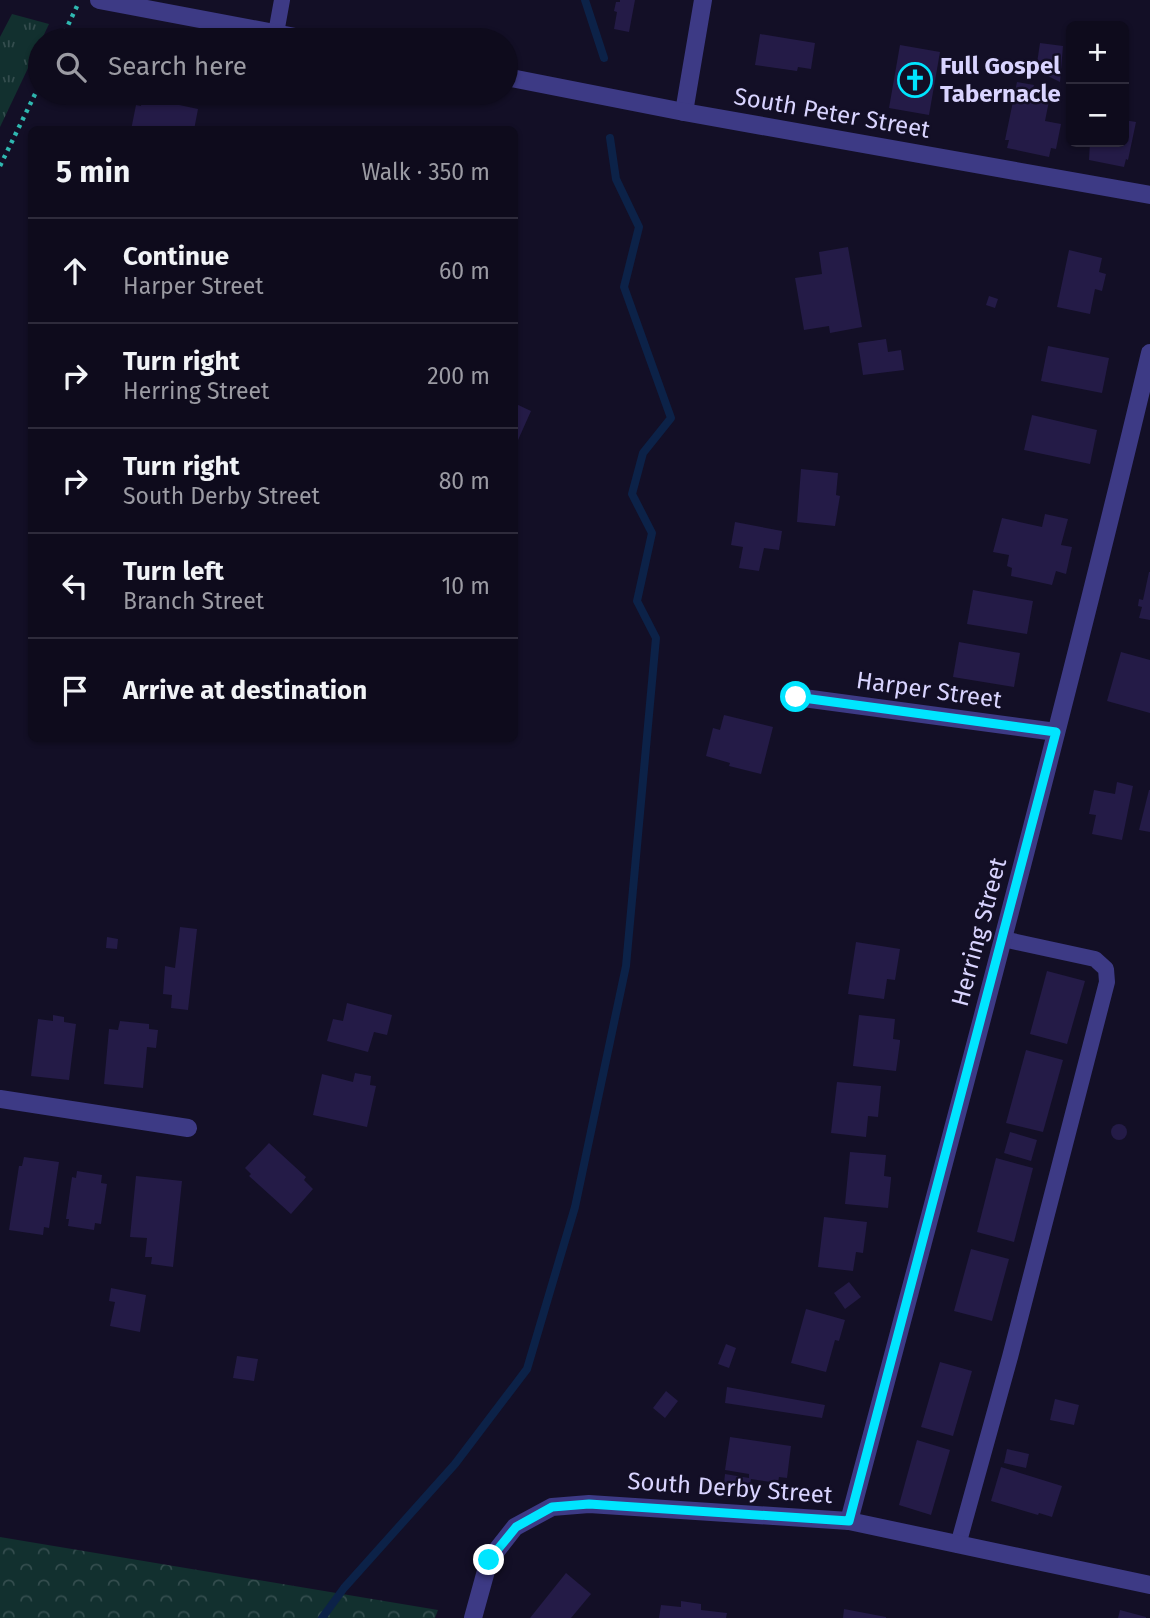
<!DOCTYPE html>
<html lang="en">
<head>
<meta charset="utf-8">
<style>
  :root { --surface:#0e0b1c; --page:#171425; --text:#f1f3f6; --muted:#9b9ba3; --line:#2e2b3b }
  body { margin:0; font-family:"Fira Sans",sans-serif; background:var(--page); color:var(--text) }
  .controls { position:absolute; right:21px; top:21px; display:grid; overflow:hidden; border-radius:10px; box-shadow:0 2px 5px #0004 }
  .controls button { width:63px; height:63px; display:grid; place-items:center; padding:0; border:0; border-bottom:2px solid var(--line); background:var(--surface); color:var(--text); font:35px sans-serif }
  .stop { position:absolute; width:21px; height:21px; margin:-16px; border:5px solid #00e5ff; border-radius:50%; background:#fff }
  .stop.end { background:#00e5ff; border-color:#fff; box-shadow:0 2px 7px #0008 }
  .list { margin:0; padding:0; list-style:none }
  h2 { display:flex; justify-content:space-between; align-items:center; height:91px; margin:0; padding:0 28px; font-size:30px }
  h2 small { font-size:23px; font-weight:400; color:var(--muted) }
  .list li { display:grid; grid-template-columns:46px 1fr auto; gap:21px; align-items:center; box-sizing:border-box; height:105px; padding:0 28px; border-top:2px solid var(--line) }
  .list b { display:block; font-size:26px; white-space:nowrap }
  .list p { margin:0; font-size:23px; white-space:nowrap; color:var(--muted) }
  .list em { font-size:23px; font-style:normal; color:var(--muted) }
  .icon { flex:none; width:38px; height:38px; fill:none; stroke:currentColor; stroke-width:2; stroke-linecap:round; stroke-linejoin:round }
  .map { position:relative; flex:none; width:1150px; height:1618px; overflow:hidden }
  .search { position:absolute; background:var(--surface); box-shadow:0 2px 5px #0004; left:28px; top:28px; width:490px; height:77px; display:flex; align-items:center; gap:18px; box-sizing:border-box; padding:0 24px; border-radius:38px; color:var(--muted); font-size:26px }
  .panel { position:absolute; background:var(--surface); box-shadow:0 2px 5px #0004; left:28px; top:126px; width:490px; height:616px; border-radius:10px }
  .map>svg:first-child { display:block }
  .grass { fill:url(#grass-tufts) }
  .forest { fill:url(#forest-crowns) }
  .lines { fill:none; stroke-linecap:round; stroke-linejoin:round }
  .stream { stroke:#0c2248; stroke-width:8 }
  .building { fill:#241b47 }
  .path { stroke:#2fb8b0; stroke-width:4.5; stroke-dasharray:3.5 5; stroke-linecap:butt }
  .service { stroke:#3d3a85; stroke-width:16 }
  .minor { stroke:#3d3a85; stroke-width:18 }
  .tertiary { stroke:#3d3a85; stroke-width:18 }
  .route { stroke:#00e5ff; stroke-width:9 }
  .labels { text-anchor:middle; stroke-width:5; stroke-linejoin:round; paint-order:stroke }
  .poi-label { font-size:24px; font-weight:bold; fill:#d9d4ff; stroke:#130f26; text-anchor:start }
  .street-label { font-size:24px; fill:#d9d4ff; stroke:#130f26 }
</style>
</head>
<body>
<div class="map">
<svg width="1150" height="1618" viewBox="0 0 1150 1618">
  <defs>
    <pattern id="grass-tufts" width="24" height="20" patternUnits="userSpaceOnUse" patternTransform="scale(1.75)"><rect width="24" height="20" fill="#12302f"/><path d="M3 7l-1-3M5 7V3M7 7l1-3M15 17l-1-3M17 17v-4M19 17l1-3" fill="none" stroke="#344d4e"/></pattern>
    <pattern id="forest-crowns" width="20" height="18" patternUnits="userSpaceOnUse" patternTransform="scale(1.75)"><rect width="20" height="18" fill="#12302f"/><path d="M2 6a3 3 0 1 1 6 0M12 15a3 3 0 1 1 6 0" fill="none" stroke="#344d4e"/></pattern>
  </defs>
  <rect width="100%" height="100%" fill="#130f26"/>
  <polygon class="grass" points="12,14 49,24 0,127 0,37"/>
  <polygon class="forest" points="0,1537 438,1610 435,1618 0,1618"/>
  <g class="lines">
    <g class="stream">
      <polyline points="585,0 604,58"/>
      <polyline points="322,1618 344,1588 455,1464 527,1369 575,1207 626,966 656,638 637,601 652,533 632,494 643,453 671,418 624,287 639,227 616,179 610,138"/>
    </g>
  </g>
  <g class="building">
    <polygon points="620,0 635,0 629,32 614,29 617,12 614,11 616,2 620,2"/>
    <polygon points="760,34 815,43 811,69 798,67 797,71 755,65"/>
    <polygon points="1040,43 1063,46 1060,82 1036,70"/>
    <polygon points="900,45 940,52 929,115 889,108"/>
    <polygon points="1017,82 1034,85 1031,97 1049,101 1045,121 1061,124 1056,149 1051,148 1049,157 1007,148 1009,140 1005,140"/>
    <polygon points="142,97 198,109 194,130 131,130 136,105 141,106"/>
    <polygon points="1124,120 1136,122 1128,160 1126,159 1124,167 1089,160 1090,142 1124,142"/>
    <polygon points="848,247 862,327 830,333 829,326 804,330 795,278 822,274 819,252"/>
    <polygon points="1069,250 1102,258 1099,272 1106,274 1102,291 1095,289 1090,314 1057,307"/>
    <polygon points="989,296 998,299 995,308 986,305"/>
    <polygon points="886,339 888,352 901,350 904,370 863,375 858,343"/>
    <polygon points="1048,346 1109,358 1102,393 1041,381"/>
    <polygon points="514,403 531,411 514,449"/>
    <polygon points="1032,415 1097,430 1090,464 1024,450"/>
    <polygon points="801,469 838,473 836,495 840,496 835,526 797,522"/>
    <polygon points="1045,514 1068,519 1061,545 1072,547 1066,574 1056,571 1052,585 1011,576 1012,568 1007,566 1009,555 993,552 1002,518 1042,527"/>
    <polygon points="735,522 782,531 779,550 764,548 759,571 739,568 743,547 731,545"/>
    <polygon points="1149,572 1150,572 1150,620 1139,618 1142,607 1138,606 1139,599 1143,600"/>
    <polygon points="973,590 1033,601 1027,634 967,624"/>
    <polygon points="959,642 1020,653 1014,687 953,677"/>
    <polygon points="1121,652 1150,660 1150,713 1107,701"/>
    <polygon points="724,715 773,727 761,774 729,766 730,763 706,756 713,728 720,730"/>
    <polygon points="1117,782 1133,786 1122,840 1092,834 1096,815 1089,814 1094,790 1115,794"/>
    <polygon points="1149,790 1150,790 1150,832 1139,830"/>
    <polygon points="180,927 197,929 188,1010 171,1008 172,995 163,994 165,966 175,968"/>
    <polygon points="107,937 118,939 117,949 106,948"/>
    <polygon points="856,942 900,949 895,980 887,979 884,999 848,994"/>
    <polygon points="1047,971 1085,981 1067,1044 1030,1034"/>
    <polygon points="347,1003 392,1015 387,1035 374,1032 368,1052 327,1041 333,1019 343,1021"/>
    <polygon points="53,1015 64,1017 64,1022 76,1024 69,1080 31,1076 38,1019 53,1021"/>
    <polygon points="859,1015 895,1019 893,1039 900,1040 900,1042 896,1071 853,1066"/>
    <polygon points="120,1021 149,1024 149,1029 158,1030 156,1048 147,1047 143,1088 104,1084 109,1029 118,1030"/>
    <polygon points="1026,1050 1063,1060 1043,1132 1006,1123"/>
    <polygon points="355,1073 371,1076 370,1085 376,1086 367,1127 313,1115 322,1074 353,1082"/>
    <polygon points="837,1082 881,1086 878,1117 868,1116 866,1137 831,1133"/>
    <circle cx="1119" cy="1132" r="8"/>
    <polygon points="1010,1132 1037,1140 1031,1161 1004,1153"/>
    <polygon points="269,1143 306,1177 304,1180 313,1189 291,1214 249,1176 251,1174 245,1168"/>
    <polygon points="850,1152 886,1155 884,1176 891,1177 891,1179 888,1208 845,1204"/>
    <polygon points="24,1157 59,1162 49,1228 44,1227 43,1235 9,1230 19,1166 22,1166"/>
    <polygon points="996,1158 1033,1168 1014,1242 977,1232"/>
    <polygon points="77,1171 102,1175 101,1183 107,1184 101,1224 95,1223 94,1230 68,1226 69,1219 66,1219 72,1177 76,1178"/>
    <polygon points="136,1176 182,1181 173,1267 151,1264 152,1257 145,1257 147,1238 130,1237"/>
    <polygon points="824,1217 867,1222 863,1253 856,1252 853,1271 818,1267"/>
    <polygon points="971,1249 1009,1259 992,1321 954,1311"/>
    <polygon points="849,1282 861,1297 845,1309 834,1293"/>
    <polygon points="111,1288 146,1295 140,1332 110,1326 115,1302 109,1301"/>
    <polygon points="806,1309 845,1320 839,1341 835,1340 826,1372 791,1363"/>
    <polygon points="726,1344 736,1348 729,1368 718,1364"/>
    <polygon points="237,1356 258,1359 254,1381 233,1378"/>
    <polygon points="940,1362 972,1371 953,1436 921,1427"/>
    <polygon points="727,1387 825,1405 822,1418 725,1403"/>
    <polygon points="666,1391 678,1401 665,1418 653,1408"/>
    <polygon points="1055,1399 1079,1405 1074,1425 1050,1420"/>
    <polygon points="730,1437 791,1446 787,1478 779,1477 778,1483 751,1479 750,1487 724,1483 725,1474 749,1478 749,1474 725,1470"/>
    <polygon points="917,1440 950,1450 931,1515 899,1505"/>
    <polygon points="1007,1449 1029,1454 1026,1468 1004,1463"/>
    <polygon points="1001,1467 1062,1486 1052,1517 1039,1513 1038,1515 991,1501"/>
    <polygon points="566,1573 591,1594 571,1618 530,1618"/>
    <polygon points="681,1601 701,1604 701,1610 727,1613 726,1618 659,1618 661,1605 681,1607"/>
    <polygon points="844,1609 886,1617 886,1618 843,1618"/>
    <polygon points="1120,1610 1146,1617 1146,1618 1118,1618"/>
  </g>
  <g class="lines">
    <g class="path">
      <polyline points="61,40 78,4"/>
      <polyline points="0,166 40,84"/>
    </g>
    <g class="service">
      <polyline points="276,33 282,0"/>
      <polyline points="958,1545 1010,1357 1107,982 1106,969 1095,959 1003,939"/>
    </g>
    <g class="minor">
      <polyline points="684,112 703,0"/>
      <polyline points="796,697 1056,732"/>
      <polyline points="0,1099 188,1128"/>
      <path d="M 849,1521 C 952,1132 1057,744 1150,353"/>
      <polyline points="473,1618 489,1560 515,1527 552,1507 589,1504 849,1521 1150,1585"/>
    </g>
    <g class="tertiary">
      <polyline points="99,0 311,40"/>
      <polyline points="506,77 684,112 1150,195"/>
    </g>
  </g>
  <g class="lines">
    <polyline class="route" points="489,1560 516,1527 552,1507 589,1504 849,1521 1056,732 796,697"/>
  </g>
  <defs>
    <g id="church-ring" transform="scale(1.75)"><circle r="9.5" fill="#130f26" stroke="#00e5ff" stroke-width="1.5"/><path d="M-1.2-6h2.4v3.5h3.3v2.4h-3.3V6h-2.4V-.1h-3.3v-2.4h3.3Z" fill="#00e5ff"/></g>
  </defs>
  <g fill-rule="evenodd">
    <use href="#church-ring" x="915" y="80"/>
  </g>
  <g class="labels">
    <g class="poi-label">
      <text x="940" y="74">Full Gospel<tspan x="940" dy="28">Tabernacle</tspan></text>
    </g>
    <g class="street-label">
      <text transform="translate(832 113) rotate(10)" y="8">South Peter Street</text>
      <text transform="translate(929 690) rotate(8)" y="8">Harper Street</text>
      <text transform="translate(979 932) rotate(-75)" y="8">Herring Street</text>
      <text transform="translate(730 1488) rotate(4)" y="8">South Derby Street</text>
    </g>
  </g>
</svg>
<div class="controls">
<button>+</button>
<button>−</button>
</div>
<div class="stop" style="left:796px;top:697px"></div>
<div class="stop end" style="left:489px;top:1560px"></div>
<div class="search"><svg class="icon" aria-label="search" viewBox="0 0 24 24"><circle cx="10" cy="10" r="6"/><path d="M15 15l6 6"/></svg>Search here</div>
<section class="panel">
<h2>5 min<small>Walk · 350 m</small></h2>
<ul class="list">
<li><svg class="icon" aria-label="ahead" viewBox="0 0 24 24"><path d="M12 20V5M6 11l6-6 6 6"/></svg><div><b>Continue</b><p>Harper Street</p></div><em>60 m</em></li>
<li><svg class="icon" aria-label="right" viewBox="0 0 24 24"><path d="M7 20v-9h11M14 6l5 5-5 5"/></svg><div><b>Turn right</b><p>Herring Street</p></div><em>200 m</em></li>
<li><svg class="icon" aria-label="right" viewBox="0 0 24 24"><path d="M7 20v-9h11M14 6l5 5-5 5"/></svg><div><b>Turn right</b><p>South Derby Street</p></div><em>80 m</em></li>
<li><svg class="icon" aria-label="left" viewBox="0 0 24 24"><path d="M17 20v-9H6M10 6l-5 5 5 5"/></svg><div><b>Turn left</b><p>Branch Street</p></div><em>10 m</em></li>
<li><svg class="icon" aria-label="arrive" viewBox="0 0 24 24"><path d="M6 21V4h12l-3 4 3 4H6"/></svg><div><b>Arrive at destination</b></div></li>
</ul>
</section>
</div>
</body>
</html>
